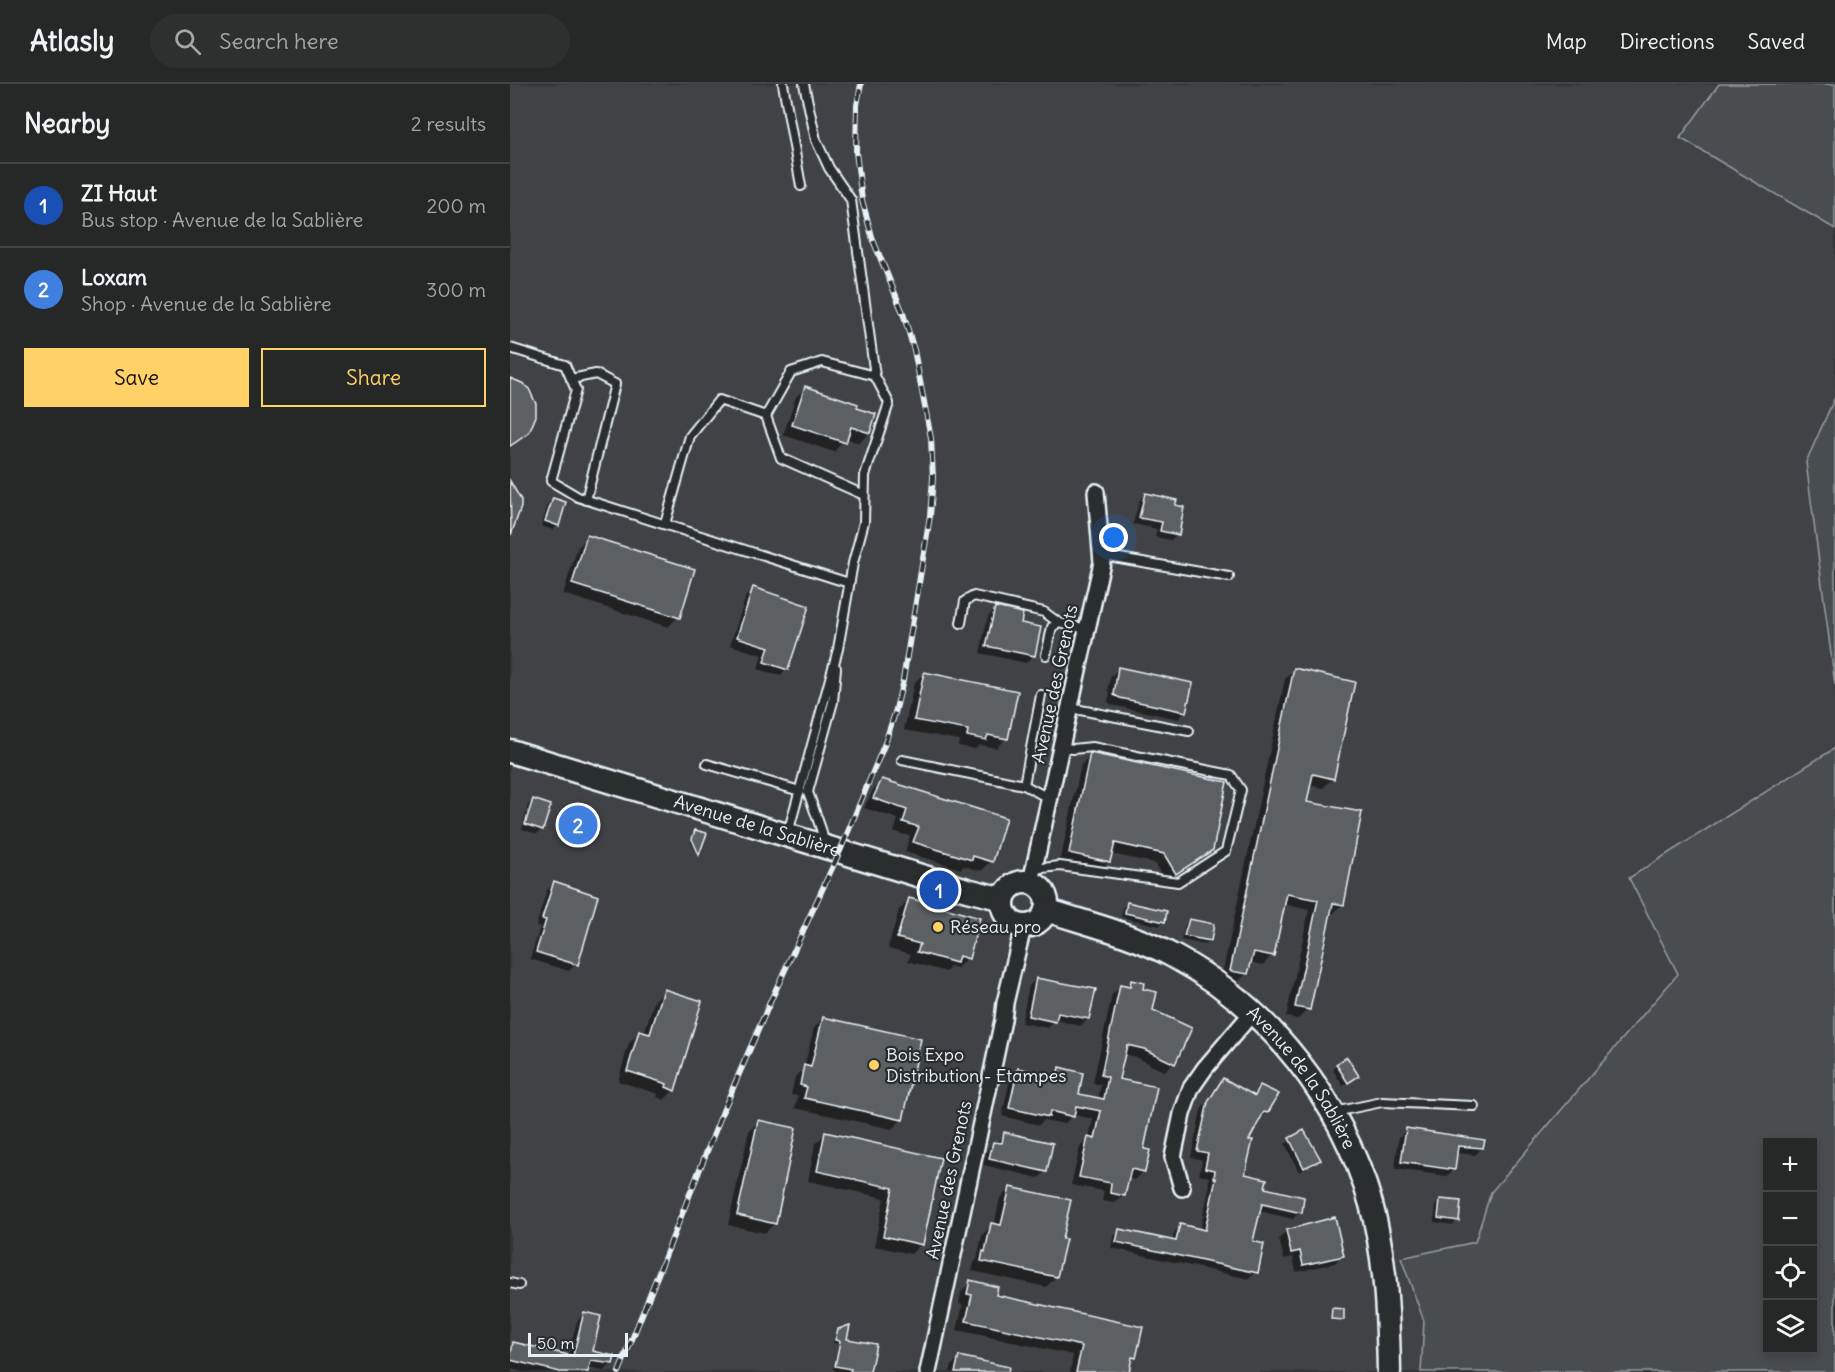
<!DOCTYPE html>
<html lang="en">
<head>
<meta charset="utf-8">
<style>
  :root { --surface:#262828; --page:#2e3030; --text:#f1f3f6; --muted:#a4a6a8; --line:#424445; --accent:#ffd166 }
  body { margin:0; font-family:Delius,sans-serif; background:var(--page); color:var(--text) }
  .controls { position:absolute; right:18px; bottom:18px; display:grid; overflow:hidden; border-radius:0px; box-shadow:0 3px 9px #0003 }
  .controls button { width:54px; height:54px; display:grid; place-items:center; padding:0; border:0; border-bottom:2px solid var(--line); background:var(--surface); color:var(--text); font:30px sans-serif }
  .scale { position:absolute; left:18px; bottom:15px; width:100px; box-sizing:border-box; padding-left:6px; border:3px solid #e8f1f8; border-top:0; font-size:16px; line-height:21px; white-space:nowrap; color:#e8f1f8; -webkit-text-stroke:4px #2a2d2e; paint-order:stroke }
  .you { position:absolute; left:604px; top:454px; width:21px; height:21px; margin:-15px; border:4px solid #fff; border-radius:50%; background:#1a73e8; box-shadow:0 0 0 9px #1a73e833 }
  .badge { display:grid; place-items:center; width:39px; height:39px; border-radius:50%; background:var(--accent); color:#fff; font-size:20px; font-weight:700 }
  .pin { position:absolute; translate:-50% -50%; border:3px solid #fff; box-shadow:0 2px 6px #0006 }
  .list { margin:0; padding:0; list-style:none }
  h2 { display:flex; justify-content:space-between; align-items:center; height:78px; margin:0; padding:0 24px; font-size:26px }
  h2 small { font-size:20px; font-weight:400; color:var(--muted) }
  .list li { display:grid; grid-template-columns:39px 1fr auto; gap:18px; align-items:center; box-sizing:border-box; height:84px; padding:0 24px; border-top:2px solid var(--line) }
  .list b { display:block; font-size:22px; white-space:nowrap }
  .list p { margin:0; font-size:20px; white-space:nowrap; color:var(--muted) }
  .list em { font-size:20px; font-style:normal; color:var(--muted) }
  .actions { display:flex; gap:12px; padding:18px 24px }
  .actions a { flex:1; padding:14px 0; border:2px solid var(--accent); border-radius:0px; text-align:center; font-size:21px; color:var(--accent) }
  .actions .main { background:var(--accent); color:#111 }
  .icon { flex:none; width:33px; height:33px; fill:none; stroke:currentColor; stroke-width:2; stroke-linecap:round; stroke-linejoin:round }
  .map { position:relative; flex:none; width:1325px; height:1288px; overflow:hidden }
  header { display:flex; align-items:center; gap:36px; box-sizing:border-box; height:84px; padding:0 30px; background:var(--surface); border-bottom:2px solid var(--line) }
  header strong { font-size:28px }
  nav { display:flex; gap:33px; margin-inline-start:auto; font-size:21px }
  .search { width:420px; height:54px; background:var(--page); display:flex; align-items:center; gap:15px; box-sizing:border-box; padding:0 21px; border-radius:33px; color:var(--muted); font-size:22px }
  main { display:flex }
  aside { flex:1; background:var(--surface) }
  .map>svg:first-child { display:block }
  .built { fill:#3f4244 }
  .green { fill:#494d4f; stroke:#989fa4; stroke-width:1.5; fill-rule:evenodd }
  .shadow { fill:#0007 }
  .building { fill:#5c6063; stroke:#e8f1f8; stroke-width:1.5 }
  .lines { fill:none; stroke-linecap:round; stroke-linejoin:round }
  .service-casing { stroke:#e8f1f8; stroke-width:12 }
  .minor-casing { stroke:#e8f1f8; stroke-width:20 }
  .secondary-casing { stroke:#e8f1f8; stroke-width:27 }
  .service { stroke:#2a2d2e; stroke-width:8 }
  .minor { stroke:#2a2d2e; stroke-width:15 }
  .secondary { stroke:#2a2d2e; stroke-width:22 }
  .rail-casing { stroke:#e8f1f8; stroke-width:6 }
  .rail { stroke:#2a2d2e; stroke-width:4; stroke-dasharray:11; stroke-linecap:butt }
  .poi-dot { fill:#ffd166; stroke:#2a2d2e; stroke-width:2 }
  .labels { text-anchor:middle; stroke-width:4.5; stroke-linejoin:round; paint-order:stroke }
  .street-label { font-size:18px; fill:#e8f1f8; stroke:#2a2d2e }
  .poi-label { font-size:18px; fill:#e8f1f8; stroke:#2a2d2e; text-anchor:start }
</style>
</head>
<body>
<header>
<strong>Atlasly</strong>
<div class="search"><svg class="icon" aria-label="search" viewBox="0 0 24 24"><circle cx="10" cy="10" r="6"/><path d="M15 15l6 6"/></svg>Search here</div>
<nav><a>Map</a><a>Directions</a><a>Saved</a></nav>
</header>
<main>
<aside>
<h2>Nearby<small>2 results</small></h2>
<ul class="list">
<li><span class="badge" style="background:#1a4fb4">1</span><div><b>ZI Haut</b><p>Bus stop · Avenue de la Sablière</p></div><em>200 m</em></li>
<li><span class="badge" style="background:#3f7fe0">2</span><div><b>Loxam</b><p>Shop · Avenue de la Sablière</p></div><em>300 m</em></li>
</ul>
<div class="actions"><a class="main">Save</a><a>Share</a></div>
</aside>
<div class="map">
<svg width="1325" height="1288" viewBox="0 0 1325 1288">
  <rect width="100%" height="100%" fill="#323536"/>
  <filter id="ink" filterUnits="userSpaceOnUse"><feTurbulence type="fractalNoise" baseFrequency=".0167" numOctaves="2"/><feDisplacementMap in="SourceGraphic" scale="12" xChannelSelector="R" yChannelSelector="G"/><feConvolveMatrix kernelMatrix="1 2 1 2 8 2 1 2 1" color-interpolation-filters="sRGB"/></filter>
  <g filter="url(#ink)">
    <polygon class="built" points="0,0 1209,0 1170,54 1325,145 1325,313 1296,378 1325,601 1325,664 1120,793 1168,890 981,1108 966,1158 892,1174 914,1237 911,1288 0,1288"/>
    <g class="green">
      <polygon points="1209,0 1325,0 1325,145 1170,54"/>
      <polygon points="1325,313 1325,601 1296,378"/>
      <path d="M 1325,664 L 1325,1288 L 911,1288 L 914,1237 L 891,1174 L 965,1158 L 981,1108 L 1168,890 L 1119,794 ZM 1258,1058 L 1302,1058 L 1302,1266 L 1258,1266 Z"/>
    </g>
    <g class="shadow">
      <polygon points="296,303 365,331 359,349 349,359 335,354 324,368 273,351 286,313"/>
      <polygon points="635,410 664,423 667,450 661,456 645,453 647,445 623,440 629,417"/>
      <polygon points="43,416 48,441 43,446 31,442 38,420"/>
      <polygon points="78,453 168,533 158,543 53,510 68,463"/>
      <polygon points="243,505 277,585 270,592 248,585 252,571 220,561 236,512"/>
      <polygon points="485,525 509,540 529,544 523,572 516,579 470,569 478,532"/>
      <polygon points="608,585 675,628 668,635 602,621 598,618 600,608 598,607 601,592"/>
      <polygon points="785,585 823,694 813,704 799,701 795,719 833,820 823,830 819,829 798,925 788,935 776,933 799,826 773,820 762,871 753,881 740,878 737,889 727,899 711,896 775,595"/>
      <polygon points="414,589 496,654 486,664 469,661 465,665 448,662 449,656 394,646 404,599"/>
      <polygon points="581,671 701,765 691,775 656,798 644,779 601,770 599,777 589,787 550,778 571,681"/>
      <polygon points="372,697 481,777 472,787 454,782 451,785 395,768 400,752 384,748 388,735 354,724 363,706"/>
      <polygon points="23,717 31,745 27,750 12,745 18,721"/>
      <polygon points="184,749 195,750 187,771 181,758"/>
      <polygon points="44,799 66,880 59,887 20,875 30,843 26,842 37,806"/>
      <polygon points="399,816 457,874 447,884 441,882 436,888 398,877 401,870 378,864 389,826"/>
      <polygon points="617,820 654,837 649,842 611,833 613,824"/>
      <polygon points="679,836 700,856 695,861 671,856 675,841"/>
      <polygon points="526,895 578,935 570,942 546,936 538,944 511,939 519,902"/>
      <polygon points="622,898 631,907 641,927 680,945 663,979 655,988 625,973 613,970 607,996 632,1066 634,1087 625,1096 617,1094 614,1111 605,1119 592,1117 594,1107 561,1101 570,1063 579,1055 583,1035 563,1031 554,1040 534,1036 529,1041 492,1032 500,995 508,986 542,993 550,985 567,1011 588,1015 591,1001 583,999 602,911 611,903 615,904"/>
      <polygon points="154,907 164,1006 154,1016 147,1013 148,1010 108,997 119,959 129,949 134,950 144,917"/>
      <polygon points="313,934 392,1035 382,1045 285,1024 288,1012 281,1011 285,993 294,983 304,944"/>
      <polygon points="827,981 842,996 833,1002 823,986"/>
      <polygon points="713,996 742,1012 751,1003 757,1029 750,1035 749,1035 737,1057 734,1092 790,1128 783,1135 749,1127 741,1158 746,1188 739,1195 601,1164 603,1153 610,1147 662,1158 664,1149 670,1142 690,1146 700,1100 698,1100 700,1093 689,1091 692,1076 681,1073 691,1026"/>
      <polygon points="249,1037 265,1139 255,1149 218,1141 239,1047"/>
      <polygon points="896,1046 972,1064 965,1071 946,1069 944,1085 937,1092 885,1085 889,1053"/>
      <polygon points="794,1048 809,1076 805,1080 789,1088 775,1060"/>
      <polygon points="315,1050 429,1075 411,1160 401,1170 364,1162 374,1114 298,1097 305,1060"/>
      <polygon points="495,1050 536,1087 529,1094 473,1081 477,1066 484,1059 487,1060"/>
      <polygon points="500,1104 550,1156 546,1193 536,1203 462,1187 464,1178 467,1175 472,1151 482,1141 484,1142 490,1114"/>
      <polygon points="931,1116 947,1136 943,1141 924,1138 926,1121"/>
      <polygon points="776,1147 832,1171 825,1179 786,1188 783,1173 774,1175 769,1155"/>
      <polygon points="461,1198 485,1212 625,1273 619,1279 617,1288 560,1288 563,1271 447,1246 453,1221 449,1220 451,1208"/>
      <polygon points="823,1226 832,1235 830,1237 820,1236"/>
      <polygon points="74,1230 81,1268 102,1280 94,1287 77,1284 76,1288 13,1288 0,1285 0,1263 3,1260 58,1272 67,1237"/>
      <polygon points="329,1247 335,1256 359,1288 324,1288 325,1286 323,1285 328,1260 323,1259 325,1250"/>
      <polygon points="449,1274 495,1288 440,1288 442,1281"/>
    </g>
    <g class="building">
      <polygon points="0,294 12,299 19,305 26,320 26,332 19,349 0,362"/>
      <polygon points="295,302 348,320 347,324 366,330 360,349 341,343 336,359 282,341"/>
      <polygon points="0,397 11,416 11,423 1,451"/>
      <polygon points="635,409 667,416 665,421 674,423 669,451 650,447 652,438 629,434"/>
      <polygon points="43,414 56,418 49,442 35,437"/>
      <polygon points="77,451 185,485 170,534 62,500"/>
      <polygon points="243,503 299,522 278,586 254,578 259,563 227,553"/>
      <polygon points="485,523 513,529 511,539 531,543 525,572 476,562"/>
      <polygon points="608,583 683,599 676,628 610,614 604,611"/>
      <polygon points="784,584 845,598 824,695 803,690 797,718 852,728 834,821 823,819 800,926 785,923 808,816 777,810 764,872 744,868 738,890 720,887"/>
      <polygon points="414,588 508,607 498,655 478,651 476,656 457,652 458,646 404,636"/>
      <polygon points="580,669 717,698 703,766 666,790 654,770 605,759 600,778 559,769"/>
      <polygon points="372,695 496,734 483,778 463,772 462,776 403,758 409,743 393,738 397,726 363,714"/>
      <polygon points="23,715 41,721 33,746 15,740"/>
      <polygon points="185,746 197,749 189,771 182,755"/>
      <polygon points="44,797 88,812 68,881 26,868 36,836 32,835"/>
      <polygon points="399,814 470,834 459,875 449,872 447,879 407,868 410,860 387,854"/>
      <polygon points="617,818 657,827 655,838 615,829"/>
      <polygon points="679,835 704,840 701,857 674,852"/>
      <polygon points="526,894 586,905 579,935 548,929 546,938 518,932"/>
      <polygon points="621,896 634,899 633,905 647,908 643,926 682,944 665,980 634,965 617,961 609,995 647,1003 634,1065 640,1066 635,1088 621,1085 615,1112 600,1109 601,1099 569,1093 578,1053 585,1055 591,1027 566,1022 564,1033 540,1027 539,1033 499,1024 508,984 547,993 549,983 573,989 569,1010 594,1015 598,993 591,991 610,901 620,903"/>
      <polygon points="154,905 192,917 165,1007 156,1003 157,1000 117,987 129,947 140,950"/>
      <polygon points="313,933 411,955 393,1036 294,1014 297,1003 290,1001 294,981 301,983"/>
      <polygon points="837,973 849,992 838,999 826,980"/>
      <polygon points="713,994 745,1012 750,1001 769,1010 758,1029 754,1028 739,1056 743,1056 735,1090 757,1095 755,1104 794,1113 792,1129 752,1120 743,1157 754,1160 748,1189 606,1158 609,1145 666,1157 670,1140 695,1146 706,1094 704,1094 705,1086 695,1084 698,1069 687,1067 698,1018"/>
      <polygon points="248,1036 286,1044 266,1140 227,1131"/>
      <polygon points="896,1044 975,1056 973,1064 948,1062 945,1086 891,1078"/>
      <polygon points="794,1046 811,1076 794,1084 779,1054"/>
      <polygon points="315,1048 431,1074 413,1161 373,1152 383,1104 307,1087"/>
      <polygon points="494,1048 543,1059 537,1088 479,1075 483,1058 492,1059"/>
      <polygon points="500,1103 561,1116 552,1155 556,1155 547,1193 471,1177 473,1167 475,1168 481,1139 491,1141"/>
      <polygon points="930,1115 951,1117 949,1137 928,1134"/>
      <polygon points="825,1133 834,1172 793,1181 790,1167 781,1169 776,1146"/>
      <polygon points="460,1196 488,1203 486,1211 633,1243 626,1274 622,1273 619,1288 566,1288 572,1262 456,1237 462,1211 457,1210"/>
      <polygon points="822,1224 834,1225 834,1236 821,1235"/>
      <polygon points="74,1228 91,1232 83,1267 105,1272 103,1280 81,1277 78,1288 50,1288 0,1276 3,1258 63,1272"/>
      <polygon points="340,1241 337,1255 366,1260 360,1288 340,1288 341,1285 325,1282 330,1257 325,1256 328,1245"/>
      <polygon points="449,1272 499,1283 498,1288 445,1288"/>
    </g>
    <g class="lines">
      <g class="service-casing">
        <g id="service">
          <polyline points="273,0 291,102"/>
          <polyline points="0,264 55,281 66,306 41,397 68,413 339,499"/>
          <polyline points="61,295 86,290 105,300 76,416"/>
          <polyline points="256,332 281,288 312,278 365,292"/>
          <polyline points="155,440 180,352 209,316 256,332 271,374 354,411"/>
          <polyline points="592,471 719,493"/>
          <polyline points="451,539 455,517 464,512 534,528 549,539"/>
          <polyline points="536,571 542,543 549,539 577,545"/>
          <polyline points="560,624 679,647"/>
          <polyline points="392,676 514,701 540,715"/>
          <polyline points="197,680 290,707"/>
          <polyline points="514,701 531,611"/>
          <polyline points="278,749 328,565 343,479 354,438 355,391 379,319 365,292 341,116 319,84 306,56 294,0"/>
          <polyline points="314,758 311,745 298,708 323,618 326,584"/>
          <polyline points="524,785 550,782 668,798 716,767 731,706 721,691 582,663 563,665 551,663"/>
          <polyline points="824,1028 872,1018 964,1022"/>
          <polyline points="0,1199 9,1201"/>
        </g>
      </g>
      <g class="minor-casing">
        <g id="minor">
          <polyline points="521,798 592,478 586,408"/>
          <polyline points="672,1104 663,1073 672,1030 681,1004 695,984 742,929"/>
          <polyline points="418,1288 493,936 495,919 513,843"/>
        </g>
      </g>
      <g class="secondary-casing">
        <g id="secondary">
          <path id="s1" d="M 0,667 L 457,806 L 493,815"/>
          <circle cx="515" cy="820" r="22"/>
          <path id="s2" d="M 536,826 C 579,840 625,851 665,873 C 761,925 831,1016 861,1120 C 876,1174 878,1233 879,1288"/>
        </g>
      </g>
      <use href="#service" class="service"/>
      <use href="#minor" class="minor"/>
      <use href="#secondary" class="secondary"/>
      <g class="rail-casing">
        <polyline id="rail" points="109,1288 213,1027 261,916 330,767 375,659 385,629 393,596 420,432 423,394 421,354 404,266 393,229 363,156 352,116 346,68 347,21 351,0"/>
      </g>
      <use href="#rail" class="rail"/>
    </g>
  </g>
  <g class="poi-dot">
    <circle cx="428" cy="843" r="6"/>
    <circle cx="364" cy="981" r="6"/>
  </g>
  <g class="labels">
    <g class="street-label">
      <text transform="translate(545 600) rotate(-78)" y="6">Avenue des Grenots</text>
      <text dy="6" stroke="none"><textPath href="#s1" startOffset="258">Avenue de la Sablière</textPath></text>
      <text dy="6" stroke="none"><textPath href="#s2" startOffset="315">Avenue de la Sablière</textPath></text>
      <text transform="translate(439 1096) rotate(-78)" y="6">Avenue des Grenots</text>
    </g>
    <g class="poi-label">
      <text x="440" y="849">Réseau pro</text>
      <text x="376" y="977">Bois Expo<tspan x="376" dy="21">Distribution - Etampes</tspan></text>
    </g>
  </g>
</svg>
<div class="controls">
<button>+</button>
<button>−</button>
<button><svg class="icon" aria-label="locate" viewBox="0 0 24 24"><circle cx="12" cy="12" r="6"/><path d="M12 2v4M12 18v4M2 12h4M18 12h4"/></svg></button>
<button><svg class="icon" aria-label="layers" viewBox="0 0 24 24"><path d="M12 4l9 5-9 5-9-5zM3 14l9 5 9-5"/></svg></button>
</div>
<div class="scale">50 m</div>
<div class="you"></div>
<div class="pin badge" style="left:429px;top:806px;background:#1a4fb4">1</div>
<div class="pin badge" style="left:68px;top:741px;background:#3f7fe0">2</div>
</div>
</main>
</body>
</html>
